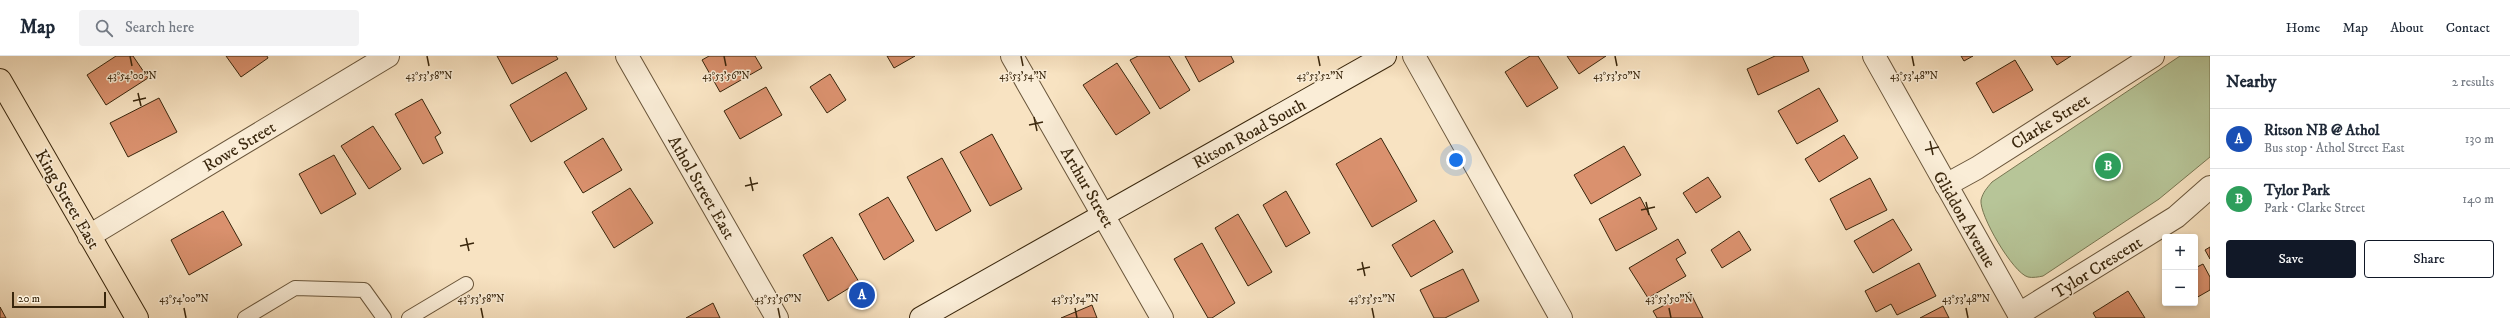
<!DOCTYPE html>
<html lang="en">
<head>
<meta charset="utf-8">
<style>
  :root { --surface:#fff; --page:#f2f2f3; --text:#1f2937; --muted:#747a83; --line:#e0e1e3; --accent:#111827 }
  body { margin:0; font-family:"IM FELL DW Pica",serif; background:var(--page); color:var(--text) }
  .controls { position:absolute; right:12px; bottom:12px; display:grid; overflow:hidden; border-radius:4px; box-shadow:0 2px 6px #0003 }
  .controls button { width:36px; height:36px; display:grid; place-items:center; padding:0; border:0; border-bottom:1px solid var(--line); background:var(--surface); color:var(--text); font:20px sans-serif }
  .scale { position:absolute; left:12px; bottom:10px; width:94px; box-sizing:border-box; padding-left:4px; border:2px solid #39260c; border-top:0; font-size:11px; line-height:14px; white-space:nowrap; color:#39260c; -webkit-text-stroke:3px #faedd7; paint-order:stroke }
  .you { position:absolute; left:1456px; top:104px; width:14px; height:14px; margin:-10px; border:3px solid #fff; border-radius:50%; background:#1a73e8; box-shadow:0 0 0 6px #1a73e833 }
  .badge { display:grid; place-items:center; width:26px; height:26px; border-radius:50%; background:var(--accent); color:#fff; font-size:13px; font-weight:700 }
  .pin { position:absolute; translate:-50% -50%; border:2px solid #fff; box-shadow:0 1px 4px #0006 }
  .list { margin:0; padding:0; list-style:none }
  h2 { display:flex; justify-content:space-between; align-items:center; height:52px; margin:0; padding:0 16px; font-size:17px }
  h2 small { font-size:13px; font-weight:400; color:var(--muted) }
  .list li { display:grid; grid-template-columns:26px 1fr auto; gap:12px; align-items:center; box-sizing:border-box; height:60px; padding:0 16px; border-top:1px solid var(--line) }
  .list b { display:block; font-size:15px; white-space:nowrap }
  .list p { margin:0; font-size:13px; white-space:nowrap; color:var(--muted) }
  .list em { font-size:13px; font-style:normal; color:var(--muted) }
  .actions { display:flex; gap:8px; padding:12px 16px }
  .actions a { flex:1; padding:9px 0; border:1px solid var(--accent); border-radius:4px; text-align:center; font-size:14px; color:var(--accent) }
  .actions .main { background:var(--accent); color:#fff }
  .icon { flex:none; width:22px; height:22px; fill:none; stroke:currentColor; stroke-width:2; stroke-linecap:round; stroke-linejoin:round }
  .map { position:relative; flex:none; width:2210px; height:262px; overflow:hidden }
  header { display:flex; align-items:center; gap:24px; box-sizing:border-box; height:56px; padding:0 20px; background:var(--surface); border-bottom:1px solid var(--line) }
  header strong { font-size:19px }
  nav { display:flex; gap:22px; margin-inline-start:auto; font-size:14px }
  .search { width:280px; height:36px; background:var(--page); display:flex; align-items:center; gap:10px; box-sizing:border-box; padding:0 14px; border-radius:4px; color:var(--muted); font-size:15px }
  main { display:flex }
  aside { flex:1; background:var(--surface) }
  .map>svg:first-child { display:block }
  .green { fill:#b7c598; stroke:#787652 }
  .building { fill:#da916e; stroke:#39260c }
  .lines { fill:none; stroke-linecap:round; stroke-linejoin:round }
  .lane-casing { stroke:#69553a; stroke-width:16 }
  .street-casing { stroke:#69553a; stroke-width:24 }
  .secondary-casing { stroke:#39260c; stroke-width:24 }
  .primary-casing { stroke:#39260c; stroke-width:24 }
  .lane { stroke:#faedd7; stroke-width:14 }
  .street { stroke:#faedd7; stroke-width:22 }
  .secondary { stroke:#faedd7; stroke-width:22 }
  .primary { stroke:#f8e3c2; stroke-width:22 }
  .ticks { fill:none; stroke:#39260c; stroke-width:1.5 }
  .labels { text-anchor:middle; stroke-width:3; stroke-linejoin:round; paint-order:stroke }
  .street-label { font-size:17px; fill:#39260c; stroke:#faedd7 }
  .ticks-label { font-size:10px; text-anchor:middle; fill:#39260c; stroke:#faedd7; stroke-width:3; stroke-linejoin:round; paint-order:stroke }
</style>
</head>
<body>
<header>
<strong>Map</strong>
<div class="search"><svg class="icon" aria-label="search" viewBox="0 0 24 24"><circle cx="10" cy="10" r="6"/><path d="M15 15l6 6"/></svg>Search here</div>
<nav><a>Home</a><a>Map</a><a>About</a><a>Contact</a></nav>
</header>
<main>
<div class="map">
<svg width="2210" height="262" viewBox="0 0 2210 262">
  <rect width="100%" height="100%" fill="#f8e3c2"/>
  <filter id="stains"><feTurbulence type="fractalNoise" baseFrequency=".005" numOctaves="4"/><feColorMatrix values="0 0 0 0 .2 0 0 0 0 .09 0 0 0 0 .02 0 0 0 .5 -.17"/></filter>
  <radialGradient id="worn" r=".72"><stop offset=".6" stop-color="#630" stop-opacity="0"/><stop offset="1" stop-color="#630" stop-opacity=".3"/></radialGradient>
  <path class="green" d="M 2180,0 L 2210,0 L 2210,101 L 2159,143 L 2043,220 C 2039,221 2032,222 2028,221 C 2013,217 1979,159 1981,144 C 1983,136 1987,132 1992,126 Z"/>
  <g class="building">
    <polygon points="116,0 133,0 148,22 106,49 87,19"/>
    <polygon points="226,0 267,0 268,2 241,21"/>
    <polygon points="497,0 556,0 558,3 512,28"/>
    <polygon points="709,0 755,0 762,12 720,36 702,4"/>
    <polygon points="887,0 915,0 894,12"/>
    <polygon points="1138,0 1169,0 1190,34 1160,53 1130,4"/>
    <polygon points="1185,0 1231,0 1234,6 1199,26"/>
    <polygon points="1530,0 1538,0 1558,32 1527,51 1505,16"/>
    <polygon points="1567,0 1606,0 1579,18"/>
    <polygon points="1775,0 1802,0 1809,15 1758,39 1747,13"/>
    <polygon points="1961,0 1973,0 1964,5"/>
    <polygon points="2051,0 2071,0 2057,9"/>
    <polygon points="2015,4 2033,34 1993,57 1976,27"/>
    <polygon points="1117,7 1150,57 1116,79 1083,29"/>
    <polygon points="566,16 587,53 531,86 510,49"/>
    <polygon points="830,18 846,44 827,57 810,31"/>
    <polygon points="766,31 782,59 740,83 724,55"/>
    <polygon points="1819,32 1838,65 1797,88 1778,55"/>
    <polygon points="159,42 177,76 128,101 110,67"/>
    <polygon points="422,43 441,77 435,81 443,97 423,108 395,58"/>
    <polygon points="373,70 401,113 369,133 341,90"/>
    <polygon points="992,78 1022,133 990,150 960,96"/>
    <polygon points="1844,79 1858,102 1819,126 1805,103"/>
    <polygon points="603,82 622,114 583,137 564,106"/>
    <polygon points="1381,82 1417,145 1372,171 1336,108"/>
    <polygon points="1624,90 1641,119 1591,148 1574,119"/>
    <polygon points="334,99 356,138 321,158 299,118"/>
    <polygon points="942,102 971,155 936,175 907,121"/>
    <polygon points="1708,121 1721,141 1696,157 1683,137"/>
    <polygon points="1870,122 1887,154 1846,174 1830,143"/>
    <polygon points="630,132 653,167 614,192 592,156"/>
    <polygon points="1286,135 1310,177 1286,191 1263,149"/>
    <polygon points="888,141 914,185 884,204 859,158"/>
    <polygon points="1640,141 1657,173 1616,195 1599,163"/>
    <polygon points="223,155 242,189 189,219 171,184"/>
    <polygon points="1238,158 1272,216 1248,230 1215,172"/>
    <polygon points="1893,163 1912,194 1873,217 1854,185"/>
    <polygon points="1434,164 1453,196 1411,221 1392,189"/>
    <polygon points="1739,175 1751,194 1722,212 1711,194"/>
    <polygon points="832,181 859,226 828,245 803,199"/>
    <polygon points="1678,183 1686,197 1676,203 1686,220 1648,242 1629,212"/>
    <polygon points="1202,187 1235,247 1212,262 1208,262 1174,203"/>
    <polygon points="2210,191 2210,203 2205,194"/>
    <polygon points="1919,207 1936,240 1897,259 1891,248 1876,256 1865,235"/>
    <polygon points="2203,208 2210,221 2210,234 2196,242 2195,212"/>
    <polygon points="1463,213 1479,245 1445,262 1434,262 1420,234"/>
    <polygon points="2128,235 2145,262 2096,262 2093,257"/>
    <polygon points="1690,236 1703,262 1657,262 1653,255"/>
    <polygon points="713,247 720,262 686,262"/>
    <polygon points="1092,249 1097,262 1061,262"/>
    <polygon points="1943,250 1949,262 1920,262"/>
    <polygon points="0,251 6,262 0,262"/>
  </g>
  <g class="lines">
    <g class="lane-casing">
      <g id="lane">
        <polyline points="245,262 295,232 364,234 384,262"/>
        <polyline points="409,262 466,228"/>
      </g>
    </g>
    <g class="street-casing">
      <g id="street">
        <polyline points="627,0 777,262"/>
        <polyline points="1012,0 1162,262"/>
        <polyline points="1414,0 1561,262"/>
        <polyline points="1874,0 2021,262"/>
        <polyline points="1946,129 1977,112 2153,0"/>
        <polyline points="89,180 388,0"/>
        <polyline points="2019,258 2176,161 2210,131"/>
      </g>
    </g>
    <g class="secondary-casing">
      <polyline id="secondary" points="921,262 1385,0"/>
    </g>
    <g class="primary-casing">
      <polyline id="primary" points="0,24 137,262"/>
    </g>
    <use href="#lane" class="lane"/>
    <use href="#street" class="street"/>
    <use href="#secondary" class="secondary"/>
    <use href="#primary" class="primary"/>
  </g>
  <path class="ticks" d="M 130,0 L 132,10M 427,0 L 429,10M 724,0 L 726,10M 1021,0 L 1023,10M 1318,0 L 1320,10M 1615,0 L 1617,10M 1912,0 L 1914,10M 138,37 L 141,50M 133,45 L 146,42M 1034,61 L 1037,75M 1029,69 L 1043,66M 1930,85 L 1933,99M 1925,94 L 1939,91M 750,121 L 753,135M 745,130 L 758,127M 1646,146 L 1649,159M 1641,154 L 1655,151M 466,182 L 469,195M 460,190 L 474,187M 1362,206 L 1365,220M 1357,214 L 1370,211M 184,252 L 186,262M 481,252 L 483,262M 778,252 L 780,262M 1075,252 L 1077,262M 1372,252 L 1374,262M 1669,252 L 1671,262M 1966,252 L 1968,262"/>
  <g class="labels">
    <g class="street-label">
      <text transform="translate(2050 65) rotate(-32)" y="6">Clarke Street</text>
      <text transform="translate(1249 77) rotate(-29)" y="6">Ritson Road South</text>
      <text transform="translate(239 90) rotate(-31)" y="6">Rowe Street</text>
      <text transform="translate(702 131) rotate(60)" y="6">Athol Street East</text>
      <text transform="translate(1088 131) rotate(60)" y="6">Arthur Street</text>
      <text transform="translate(68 143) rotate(60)" y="6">King Street East</text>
      <text transform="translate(1965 163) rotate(60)" y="6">Gliddon Avenue</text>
      <text transform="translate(2097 211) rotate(-32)" y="6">Tylor Crescent</text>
    </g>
  </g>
  <g class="ticks-label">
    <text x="132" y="23">43°54'00"N</text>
    <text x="429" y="23">43°53'58"N</text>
    <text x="726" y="23">43°53'56"N</text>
    <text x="1023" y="23">43°53'54"N</text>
    <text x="1320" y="23">43°53'52"N</text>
    <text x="1617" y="23">43°53'50"N</text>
    <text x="1914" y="23">43°53'48"N</text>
    <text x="184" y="246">43°54'00"N</text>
    <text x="481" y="246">43°53'58"N</text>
    <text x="778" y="246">43°53'56"N</text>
    <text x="1075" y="246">43°53'54"N</text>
    <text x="1372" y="246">43°53'52"N</text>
    <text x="1669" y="246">43°53'50"N</text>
    <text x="1966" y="246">43°53'48"N</text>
  </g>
  <rect width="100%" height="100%" filter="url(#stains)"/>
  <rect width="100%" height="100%" fill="url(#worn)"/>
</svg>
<div class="controls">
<button>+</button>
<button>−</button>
</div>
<div class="scale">20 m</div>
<div class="you"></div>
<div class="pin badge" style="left:862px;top:239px;background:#1a4fb4">A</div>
<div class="pin badge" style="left:2108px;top:110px;background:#2e9e5b">B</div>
</div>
<aside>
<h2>Nearby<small>2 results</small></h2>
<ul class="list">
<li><span class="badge" style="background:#1a4fb4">A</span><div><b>Ritson NB @ Athol</b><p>Bus stop · Athol Street East</p></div><em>130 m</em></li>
<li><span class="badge" style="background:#2e9e5b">B</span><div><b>Tylor Park</b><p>Park · Clarke Street</p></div><em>140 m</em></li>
</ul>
<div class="actions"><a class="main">Save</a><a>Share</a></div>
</aside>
</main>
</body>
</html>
